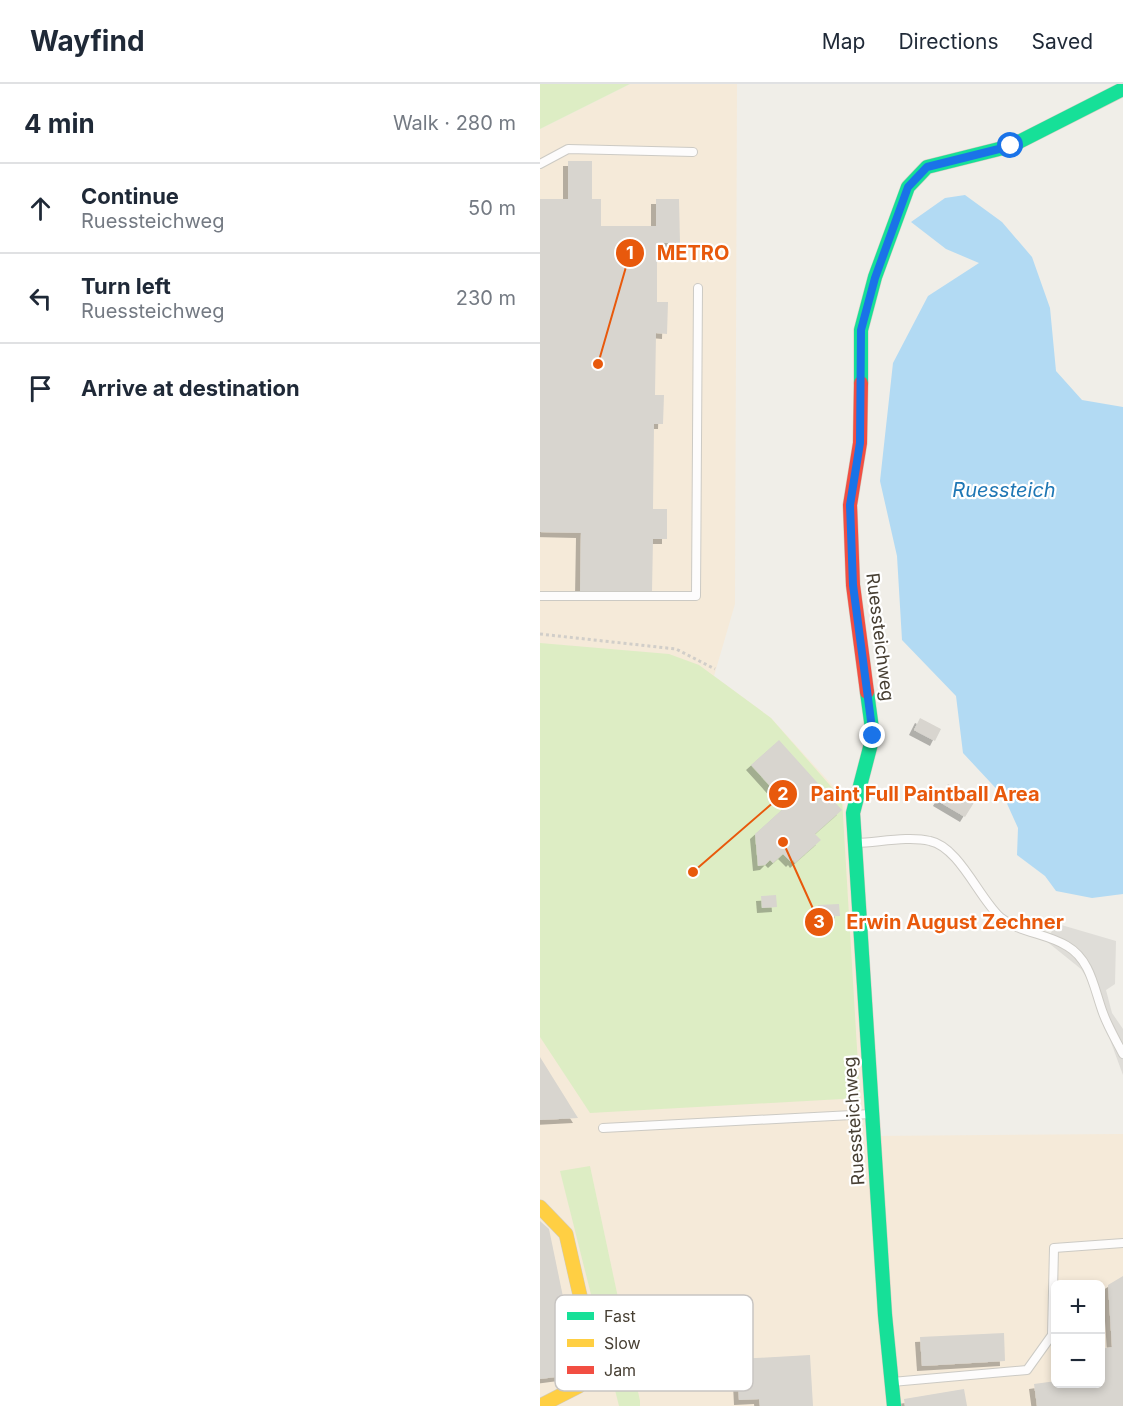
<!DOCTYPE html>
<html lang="en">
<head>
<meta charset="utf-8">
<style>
  :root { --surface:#fff; --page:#f2f2f3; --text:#1f2937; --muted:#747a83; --line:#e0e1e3 }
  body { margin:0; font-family:Inter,sans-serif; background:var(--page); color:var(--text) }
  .controls { position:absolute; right:18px; bottom:18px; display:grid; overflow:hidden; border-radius:9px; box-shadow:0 3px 9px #0003 }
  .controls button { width:54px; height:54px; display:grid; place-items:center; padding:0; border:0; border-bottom:2px solid var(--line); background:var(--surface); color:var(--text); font:30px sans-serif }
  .stop { position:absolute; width:18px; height:18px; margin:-14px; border:4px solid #1a73e8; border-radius:50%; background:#fff }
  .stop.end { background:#1a73e8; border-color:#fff; box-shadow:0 2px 6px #0008 }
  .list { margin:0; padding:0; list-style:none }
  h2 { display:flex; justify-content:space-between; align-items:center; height:78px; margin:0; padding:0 24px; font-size:26px }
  h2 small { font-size:20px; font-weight:400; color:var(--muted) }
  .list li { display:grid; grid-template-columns:39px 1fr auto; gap:18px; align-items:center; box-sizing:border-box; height:90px; padding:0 24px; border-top:2px solid var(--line) }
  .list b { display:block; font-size:22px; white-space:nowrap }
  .list p { margin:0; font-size:20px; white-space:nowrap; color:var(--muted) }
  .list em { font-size:20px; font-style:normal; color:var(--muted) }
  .icon { flex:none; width:33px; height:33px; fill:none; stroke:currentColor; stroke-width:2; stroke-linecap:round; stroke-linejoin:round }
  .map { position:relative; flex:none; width:583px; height:1322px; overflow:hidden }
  header { display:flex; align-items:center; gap:36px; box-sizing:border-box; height:84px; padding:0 30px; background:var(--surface); border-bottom:2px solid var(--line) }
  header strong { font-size:28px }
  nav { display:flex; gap:33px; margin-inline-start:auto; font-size:21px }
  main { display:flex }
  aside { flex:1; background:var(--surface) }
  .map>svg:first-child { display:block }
  .commercial { fill:#f5ead9; fill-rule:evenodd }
  .green { fill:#ddedc4 }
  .parking { fill:#dfddd8 }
  .water { fill:#b2daf3 }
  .building { fill:#d8d5cf; filter:url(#shadow) }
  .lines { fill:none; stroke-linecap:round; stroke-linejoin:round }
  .lane-casing { stroke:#cccac4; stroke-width:10 }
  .fast-casing { stroke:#d0cbbe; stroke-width:15 }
  .slow-casing { stroke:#d0cbbe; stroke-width:15 }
  .jam-casing { stroke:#d0cbbe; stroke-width:15 }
  .path { stroke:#d1cec9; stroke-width:3; stroke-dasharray:3 3; stroke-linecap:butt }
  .lane { stroke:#fdfcfc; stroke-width:8 }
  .fast { stroke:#16e098; stroke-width:14 }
  .slow { stroke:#ffcf43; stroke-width:14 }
  .jam { stroke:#f24e42; stroke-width:14 }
  .route { stroke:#1a73e8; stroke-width:8 }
  .labels { text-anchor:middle; stroke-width:4.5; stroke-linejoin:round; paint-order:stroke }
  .street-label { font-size:18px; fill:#473f33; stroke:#fff }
  .water-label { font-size:20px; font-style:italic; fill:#1f77b5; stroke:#fff }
  .key { fill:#fff; stroke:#c8c5c2; stroke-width:1.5 }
  .key-label { font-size:16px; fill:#473f33 }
  .leader { fill:none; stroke:#e8590c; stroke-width:2 }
  .callout-dot { fill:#e8590c; stroke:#fff; stroke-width:2 }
  .mark-label { font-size:18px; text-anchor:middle; font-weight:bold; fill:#fff }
  .callout-label { font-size:20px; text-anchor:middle; font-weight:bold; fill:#e8590c; stroke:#fff; stroke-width:4.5; stroke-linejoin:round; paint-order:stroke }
</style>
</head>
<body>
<header>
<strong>Wayfind</strong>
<nav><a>Map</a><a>Directions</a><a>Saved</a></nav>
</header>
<main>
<aside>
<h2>4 min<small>Walk · 280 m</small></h2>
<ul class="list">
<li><svg class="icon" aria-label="ahead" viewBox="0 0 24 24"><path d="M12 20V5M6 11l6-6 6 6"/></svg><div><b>Continue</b><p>Ruessteichweg</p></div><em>50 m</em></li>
<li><svg class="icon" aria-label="left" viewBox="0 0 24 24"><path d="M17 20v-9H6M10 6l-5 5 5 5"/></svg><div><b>Turn left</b><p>Ruessteichweg</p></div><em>230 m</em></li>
<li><svg class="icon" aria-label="arrive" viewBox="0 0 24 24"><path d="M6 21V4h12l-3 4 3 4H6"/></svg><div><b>Arrive at destination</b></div></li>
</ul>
</aside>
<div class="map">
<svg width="583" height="1322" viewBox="0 0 583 1322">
  <defs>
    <filter id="shadow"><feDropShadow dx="-5" dy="5" stdDeviation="0" flood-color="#0004"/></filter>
  </defs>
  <rect width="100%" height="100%" fill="#f0eee8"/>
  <path class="commercial" d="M 90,0 L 197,0 L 195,520 L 174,592 L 231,634 L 304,714 L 328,1052 L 583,1050 L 583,1322 L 0,1322 L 0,45 ZM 516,1200 L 560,1200 L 560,1300 L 516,1300 Z"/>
  <g class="green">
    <polygon points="0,0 90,0 0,45"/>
    <polygon points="0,559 129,570 159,581 231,634 302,715 320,1014 50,1029 0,953"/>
    <polygon points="50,1082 100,1317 100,1322 79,1322 20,1087"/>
  </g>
  <polygon class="parking" points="518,840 576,857 575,900 566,906 572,929 583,945 583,991 548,896 541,885 505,856"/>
  <polygon class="water" points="425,111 462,138 492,173 510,224 516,287 542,316 583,323 583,810 552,814 516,807 505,792 477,771 478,744 464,713 423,669 416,612 362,556 357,472 340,397 353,279 388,212 439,179 406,165 371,138 405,114"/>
  <g class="building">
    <polygon points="28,77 52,77 52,115 61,115 61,142 116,142 116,115 139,115 140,159 117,159 117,218 128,218 127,250 116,249 115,311 124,311 123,340 114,340 113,425 127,425 127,455 113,455 112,508 40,508 41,449 0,448 0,115 28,115"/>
    <polygon points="380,634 401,645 395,657 374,646"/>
    <polygon points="239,656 302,726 275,750 281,756 255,779 253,776 251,778 243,770 233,779 230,776 225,781 218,782 215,750 247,721 211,681"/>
    <polygon points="408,700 435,717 425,733 398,717"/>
    <polygon points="236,811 237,823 222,824 221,812"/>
    <polygon points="299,820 300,832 278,833 278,821"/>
    <polygon points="0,973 38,1034 0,1036"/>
    <polygon points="0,1137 9,1145 33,1261 23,1292 0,1295"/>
    <polygon points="583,1192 583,1322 497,1322 494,1300 516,1297 516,1300 560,1300 560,1265 572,1263 568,1201"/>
    <polygon points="464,1249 465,1277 382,1282 380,1253"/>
    <polygon points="270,1271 273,1322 220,1322 219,1315 199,1316 197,1275"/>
    <polygon points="424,1305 427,1322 365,1322 364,1315"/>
  </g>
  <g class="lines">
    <g class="lane-casing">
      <g id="lane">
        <polyline points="0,80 28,65 153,68"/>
        <polyline points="0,512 156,512 158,204"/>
        <path d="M 317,759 C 340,758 369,752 390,757 C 419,763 439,814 460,833 C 479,849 506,849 527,862 C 551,876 554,905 563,929 C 568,943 576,956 583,970"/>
        <polyline points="63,1044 331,1030"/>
        <polyline points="352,1298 487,1286 512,1251 514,1164 583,1159"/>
      </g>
    </g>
    <g class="fast-casing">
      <g id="fast">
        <polyline points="321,299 321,246 335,193 368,103 387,83 471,62 583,5"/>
        <polyline points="327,608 333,652 313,729 345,1231 354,1322"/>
      </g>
    </g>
    <g class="slow-casing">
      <polyline id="slow" points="0,1123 26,1150 44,1229 50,1284 39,1302 0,1322"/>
    </g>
    <g class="jam-casing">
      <polyline id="jam" points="321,299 320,359 310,421 313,501 327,608"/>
    </g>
    <polyline class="path" points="0,550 136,565 175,585"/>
    <use href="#lane" class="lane"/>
    <use href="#fast" class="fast"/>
    <use href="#slow" class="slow"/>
    <use href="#jam" class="jam"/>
  </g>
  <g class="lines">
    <polyline class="route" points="333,652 313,501 310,421 320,359 321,246 335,194 368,103 387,83 471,62"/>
  </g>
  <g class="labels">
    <g class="street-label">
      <text transform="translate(340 553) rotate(83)" y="6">Ruessteichweg</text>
      <text transform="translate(314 1037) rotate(-94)" y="6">Ruessteichweg</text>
    </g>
    <g class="water-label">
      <text x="464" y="413">Ruessteich</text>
    </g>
  </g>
  <rect x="15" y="1211" width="198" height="96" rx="9" class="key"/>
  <rect x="27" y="1228" width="27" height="8" fill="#16e098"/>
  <rect x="27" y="1255" width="27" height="8" fill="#ffcf43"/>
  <rect x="27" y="1282" width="27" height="8" fill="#f24e42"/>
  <g class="key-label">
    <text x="64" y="1238">Fast</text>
    <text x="64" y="1265">Slow</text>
    <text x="64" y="1292">Jam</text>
  </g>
  <path class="leader" d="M58 280L90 169M153 788L243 710M243 758L279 838"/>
  <g class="callout-dot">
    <circle cx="58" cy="280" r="6"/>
    <circle cx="153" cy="788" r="6"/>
    <circle cx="243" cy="758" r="6"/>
    <circle cx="90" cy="169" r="15"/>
    <circle cx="243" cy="710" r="15"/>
    <circle cx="279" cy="838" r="15"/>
  </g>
  <g class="mark-label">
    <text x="90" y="175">1</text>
    <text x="243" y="716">2</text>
    <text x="279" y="844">3</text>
  </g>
  <g class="callout-label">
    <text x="153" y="176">METRO</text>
    <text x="385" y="717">Paint Full Paintball Area</text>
    <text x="415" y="845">Erwin August Zechner</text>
  </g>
</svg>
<div class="controls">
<button>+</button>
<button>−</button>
</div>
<div class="stop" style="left:471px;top:62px"></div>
<div class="stop end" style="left:333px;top:652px"></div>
</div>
</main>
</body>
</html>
